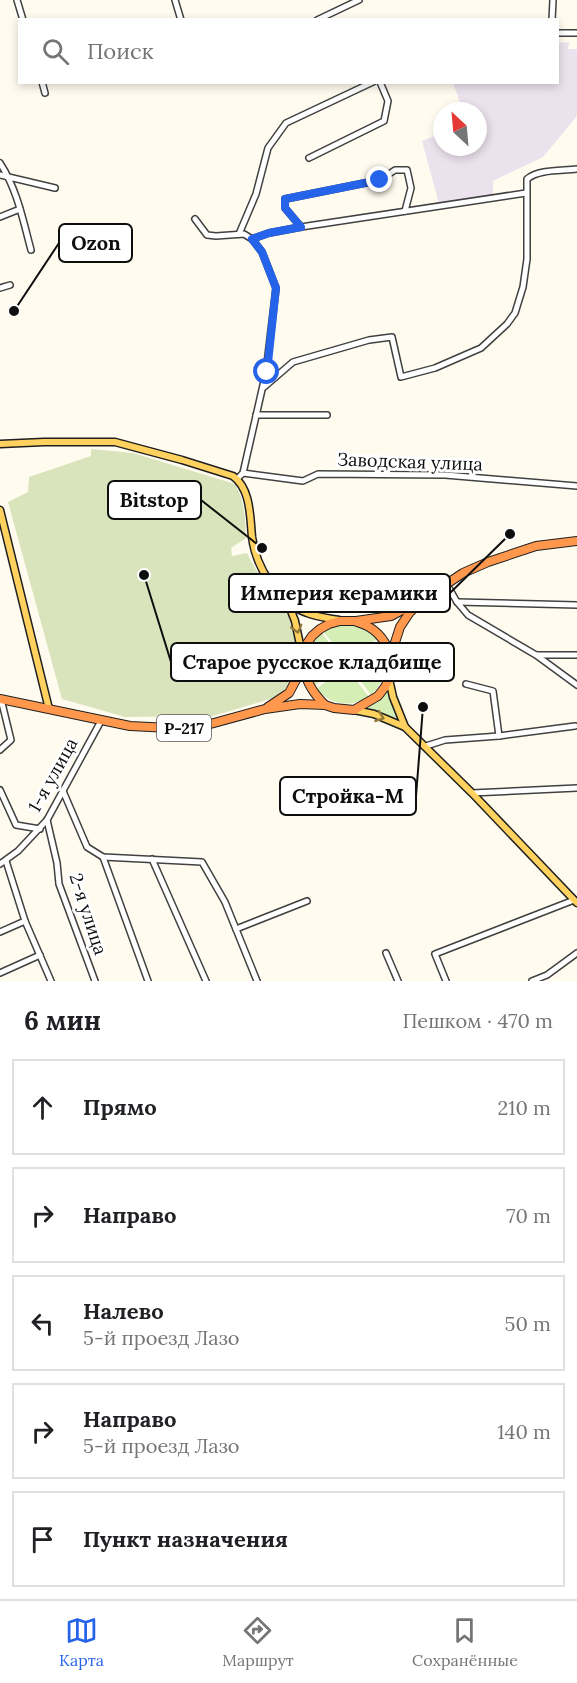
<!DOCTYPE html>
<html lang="ru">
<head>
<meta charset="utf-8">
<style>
  :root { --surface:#fff; --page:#f2f2f2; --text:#202124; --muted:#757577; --line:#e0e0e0; --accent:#2563eb }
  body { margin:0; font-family:Lora,serif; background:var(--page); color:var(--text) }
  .compass { position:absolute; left:433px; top:102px; width:54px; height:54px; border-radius:50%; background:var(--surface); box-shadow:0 3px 9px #0003; rotate:334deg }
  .stop { position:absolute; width:18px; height:18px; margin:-14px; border:4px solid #2563eb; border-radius:50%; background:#fff }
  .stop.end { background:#2563eb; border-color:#fff; box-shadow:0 2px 6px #0008 }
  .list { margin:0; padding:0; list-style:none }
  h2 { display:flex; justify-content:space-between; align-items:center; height:78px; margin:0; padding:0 24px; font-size:26px }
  h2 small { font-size:20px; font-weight:400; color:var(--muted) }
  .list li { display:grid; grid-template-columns:39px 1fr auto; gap:18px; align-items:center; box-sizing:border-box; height:96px; margin:0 12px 12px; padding:0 12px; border:2px solid var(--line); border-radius:0px }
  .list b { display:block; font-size:22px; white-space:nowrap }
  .list p { margin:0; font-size:20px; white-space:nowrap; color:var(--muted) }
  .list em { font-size:20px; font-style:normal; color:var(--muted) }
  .icon { flex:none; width:33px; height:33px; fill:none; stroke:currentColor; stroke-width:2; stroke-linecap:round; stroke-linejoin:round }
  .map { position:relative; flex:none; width:577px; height:981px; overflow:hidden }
  .search { position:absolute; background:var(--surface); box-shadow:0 3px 9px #0003; left:18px; right:18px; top:18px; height:66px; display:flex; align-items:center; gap:15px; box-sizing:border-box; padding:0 21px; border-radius:0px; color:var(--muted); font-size:22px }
  .sheet { height:618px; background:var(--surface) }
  nav { display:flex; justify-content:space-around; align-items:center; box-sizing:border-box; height:84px; border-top:2px solid var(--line); background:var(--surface); font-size:16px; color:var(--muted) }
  nav a { display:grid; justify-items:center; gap:3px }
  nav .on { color:var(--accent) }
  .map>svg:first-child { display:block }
  .industrial { fill:#ece2ee }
  .green { fill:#d4eeb5 }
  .cemetery { fill:#d9e4bd }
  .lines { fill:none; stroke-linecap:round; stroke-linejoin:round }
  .minor-casing { stroke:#414141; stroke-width:8 }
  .major-casing { stroke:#1f1f1f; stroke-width:9 }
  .highway-casing { stroke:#1f1f1f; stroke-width:10 }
  .minor { stroke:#fff; stroke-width:5 }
  .major { stroke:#ffd25f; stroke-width:6 }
  .highway { stroke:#ff984d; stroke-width:8 }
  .oneway { stroke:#937a3b }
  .route { stroke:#2563eb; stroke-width:8 }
  .labels { text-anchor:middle; stroke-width:6; stroke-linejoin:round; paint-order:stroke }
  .shield { fill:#fff; stroke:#565656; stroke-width:1.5 }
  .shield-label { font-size:16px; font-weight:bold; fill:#0e0e0e }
  .street-label { font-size:18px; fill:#0e0e0e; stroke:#fff }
  .leader { fill:none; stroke:#0e0e0e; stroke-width:2 }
  .callout-dot { fill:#0e0e0e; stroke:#fff; stroke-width:2 }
  .callout { fill:#fff; stroke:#0e0e0e; stroke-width:2 }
  .callout-label { font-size:20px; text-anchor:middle; font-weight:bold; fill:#0e0e0e }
</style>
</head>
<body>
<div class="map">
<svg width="577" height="981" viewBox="0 0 577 981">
  <rect width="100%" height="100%" fill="#fffbef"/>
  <polygon class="industrial" points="569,42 568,49 577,49 577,116 543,157 493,181 493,195 439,204 422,141 442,133 442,147 478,147 478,111 463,111 453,83 558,82 558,43"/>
  <g class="green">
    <path d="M 345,624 C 358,625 368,629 377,639 L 355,656 L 348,653 L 341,654 L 324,632 L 331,628 Z"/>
    <path d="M 322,633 L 339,656 L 335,662 L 337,671 L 314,686 C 303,667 306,648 322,633 Z"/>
    <path d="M 379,642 C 390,661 387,680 371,695 L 354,672 L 358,666 L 357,658 Z"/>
    <path d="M 339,672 L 345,676 L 352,675 L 369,697 C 350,708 331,705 316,689 Z"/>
    <polygon points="389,687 391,701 398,718 397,720 383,714 364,710 378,702"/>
  </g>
  <path class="cemetery" d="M 91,449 L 133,453 L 235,484 C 245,501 245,518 246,538 L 231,548 L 232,556 L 247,553 C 253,566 261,578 269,589 C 275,596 282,603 287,611 C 292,621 294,631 295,642 C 296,664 296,683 277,697 L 213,716 L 125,717 L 62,699 L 8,502 L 28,492 L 29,477 L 91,456 Z"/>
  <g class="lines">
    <g class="minor-casing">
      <g id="minor">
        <polyline points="17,0 23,20"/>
        <polyline points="175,0 181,20"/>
        <polyline points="317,20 359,0"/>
        <polyline points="552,20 553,0"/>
        <polyline points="558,33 577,33"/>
        <polyline points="42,82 45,93"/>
        <polyline points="309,158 384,121 388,101 380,82"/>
        <path d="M 0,163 C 17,189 23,220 31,250"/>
        <polyline points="0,175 55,188"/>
        <polyline points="0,217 20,209"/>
        <polyline points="195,219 207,235 216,236 244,234 252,239 262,252 276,288 266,372 243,473 237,479"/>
        <polyline points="301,227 285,208 285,199 380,180 395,170 407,170 411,188 405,211"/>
        <polyline points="239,234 256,194 268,148 286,123 373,82"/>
        <polyline points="252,239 269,233 301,227 526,193"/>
        <polyline points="0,288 10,285"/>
        <path d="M 264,387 L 293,362 L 369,340 L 392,337 L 401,377 L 435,368 L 481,348 L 507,324 L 515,313 L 523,287 L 527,259 L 527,179 C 539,169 562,171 577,169"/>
        <polyline points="256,415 327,415"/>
        <polyline points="243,473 303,481 318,474 445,475 577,486"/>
        <polyline points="446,583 457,602 468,615 536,655 577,685"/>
        <polyline points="457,602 577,605"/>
        <polyline points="537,655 577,655"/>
        <polyline points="466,684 493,691 499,736"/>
        <polyline points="426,746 445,740 499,736 575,726"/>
        <polyline points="0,750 11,740 1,699"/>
        <polyline points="0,790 16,825 40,829"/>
        <polyline points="63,791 87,847 103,857 202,862 225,902 257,981"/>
        <polyline points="472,793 577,788"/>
        <polyline points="47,820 57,863 59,884 95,981"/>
        <polyline points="103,857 148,981"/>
        <polyline points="152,859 206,981"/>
        <polyline points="6,861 25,921 51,981"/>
        <polyline points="0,864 18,851 47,820 101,721"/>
        <polyline points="236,929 307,901"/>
        <polyline points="0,932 25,921"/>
        <polyline points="386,953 398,981"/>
        <polyline points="0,973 40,955"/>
        <polyline points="446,981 435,954 574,900"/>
        <polyline points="532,981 547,975 577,953"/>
      </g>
    </g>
    <g class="major-casing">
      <g id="major">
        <path d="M 0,444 L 44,442 L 115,442 L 182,460 L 233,476 C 251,489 250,517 252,537 C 256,567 277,602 307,613 C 316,617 328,618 339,620"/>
        <polyline points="0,510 49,709"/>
        <polyline points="288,603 295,621 302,654"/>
        <polyline points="389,679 393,697 405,727"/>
        <polyline points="354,710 374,714 405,727 472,793 577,903"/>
      </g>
    </g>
    <g class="highway-casing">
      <g id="highway">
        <path d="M 357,622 C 375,627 384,638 391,655"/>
        <path d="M 303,667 C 307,683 313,693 325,705"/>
        <polyline points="0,699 130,726 170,728 203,726 265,709 300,704 325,705 334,708 354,710 378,696 385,687 389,679 391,655 400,627 410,612 424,599 463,573 488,562 536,546 577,541"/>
        <polyline points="268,707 289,693 303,667 303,656 306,645 312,636 320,629 329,624 340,621 356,621 391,616 417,602"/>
      </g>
    </g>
    <use href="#minor" class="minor"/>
    <use href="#major" class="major"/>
    <use href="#highway" class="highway"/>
  </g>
  <defs><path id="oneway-chevron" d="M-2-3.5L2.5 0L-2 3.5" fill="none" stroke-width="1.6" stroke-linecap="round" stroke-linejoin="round" transform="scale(1.5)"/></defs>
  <g class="oneway">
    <use href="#oneway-chevron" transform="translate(297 629) rotate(75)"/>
    <use href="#oneway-chevron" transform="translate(380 717) rotate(20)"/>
  </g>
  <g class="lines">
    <polyline class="route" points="267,372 276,288 262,252 252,239 269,233 301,227 285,208 285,199 380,180"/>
  </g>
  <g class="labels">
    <rect class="shield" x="157" y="715" width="54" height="26" rx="4.5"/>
    <g class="shield-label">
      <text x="184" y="734">Р-217</text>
    </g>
    <g class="street-label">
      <text transform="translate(410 462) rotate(2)" y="6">Заводская улица</text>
      <text transform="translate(53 775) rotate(-61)" y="6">1-я улица</text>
      <text transform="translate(88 914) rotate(72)" y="6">2-я улица</text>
    </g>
  </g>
  <path class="leader" d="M14 311L59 243M262 548L201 500M510 534L450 593M144 575L171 662M423 707L416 796"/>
  <g class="callout-dot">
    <circle cx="14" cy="311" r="6"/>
    <circle cx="262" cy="548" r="6"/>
    <circle cx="510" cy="534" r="6"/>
    <circle cx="144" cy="575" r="6"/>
    <circle cx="423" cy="707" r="6"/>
  </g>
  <g class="callout">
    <rect x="59" y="224" width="73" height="38" rx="6"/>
    <rect x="108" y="481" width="93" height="38" rx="6"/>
    <rect x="229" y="574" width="221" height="38" rx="6"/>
    <rect x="171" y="643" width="283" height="38" rx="6"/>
    <rect x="280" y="777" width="136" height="38" rx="6"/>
  </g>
  <g class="callout-label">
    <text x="96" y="250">Ozon</text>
    <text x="154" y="507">Bitstop</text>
    <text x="339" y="600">Империя керамики</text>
    <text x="312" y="669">Старое русское кладбище</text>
    <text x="348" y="803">Стройка-М</text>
  </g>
</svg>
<svg class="compass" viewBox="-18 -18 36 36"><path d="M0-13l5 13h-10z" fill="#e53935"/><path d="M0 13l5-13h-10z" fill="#757577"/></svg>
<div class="stop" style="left:267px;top:372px"></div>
<div class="stop end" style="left:380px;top:180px"></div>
<div class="search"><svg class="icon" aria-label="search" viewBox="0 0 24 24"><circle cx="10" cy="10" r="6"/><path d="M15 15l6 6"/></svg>Поиск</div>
</div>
<section class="sheet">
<h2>6 мин<small>Пешком · 470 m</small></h2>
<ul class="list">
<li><svg class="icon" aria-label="ahead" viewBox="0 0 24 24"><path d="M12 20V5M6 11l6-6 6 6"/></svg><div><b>Прямо</b></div><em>210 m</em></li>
<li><svg class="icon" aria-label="right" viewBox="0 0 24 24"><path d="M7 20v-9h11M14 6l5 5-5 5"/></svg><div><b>Направо</b></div><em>70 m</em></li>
<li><svg class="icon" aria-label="left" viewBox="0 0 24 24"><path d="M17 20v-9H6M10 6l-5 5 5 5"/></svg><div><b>Налево</b><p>5-й проезд Лазо</p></div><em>50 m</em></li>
<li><svg class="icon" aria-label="right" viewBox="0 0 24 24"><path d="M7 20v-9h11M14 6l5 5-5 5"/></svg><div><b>Направо</b><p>5-й проезд Лазо</p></div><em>140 m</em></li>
<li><svg class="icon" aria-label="arrive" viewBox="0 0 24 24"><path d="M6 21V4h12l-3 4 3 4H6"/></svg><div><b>Пункт назначения</b></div></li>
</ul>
</section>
<nav>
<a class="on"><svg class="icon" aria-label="map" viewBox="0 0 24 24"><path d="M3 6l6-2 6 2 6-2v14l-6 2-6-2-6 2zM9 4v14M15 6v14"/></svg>Карта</a>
<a><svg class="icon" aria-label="directions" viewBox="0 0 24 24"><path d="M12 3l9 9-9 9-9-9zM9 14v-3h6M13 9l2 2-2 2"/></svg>Маршрут</a>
<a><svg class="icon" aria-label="saved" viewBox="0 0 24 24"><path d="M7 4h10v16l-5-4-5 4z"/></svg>Сохранённые</a>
</nav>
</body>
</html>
